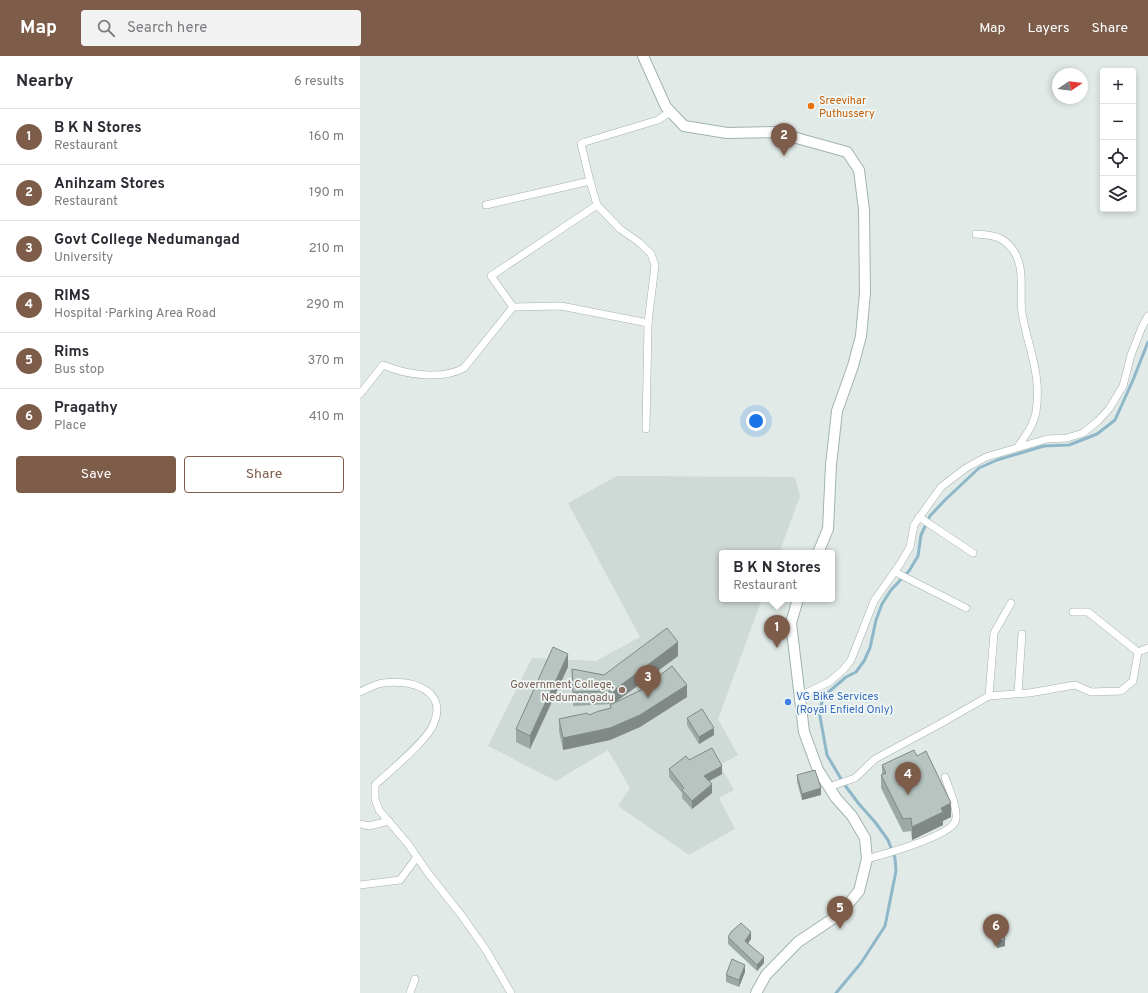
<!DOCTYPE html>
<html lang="en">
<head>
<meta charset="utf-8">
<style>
  :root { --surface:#fff; --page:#f2f2f3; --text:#2b2b33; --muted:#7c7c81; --line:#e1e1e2; --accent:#7e5c4a }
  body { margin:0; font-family:Overpass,sans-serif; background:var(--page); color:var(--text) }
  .controls { position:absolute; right:12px; top:12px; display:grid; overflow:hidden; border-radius:4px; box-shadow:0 2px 6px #0003 }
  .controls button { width:36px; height:36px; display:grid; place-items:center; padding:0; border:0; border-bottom:1px solid var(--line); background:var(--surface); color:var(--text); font:20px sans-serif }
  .compass { position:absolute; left:692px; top:12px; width:36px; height:36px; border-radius:50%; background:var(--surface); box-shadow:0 2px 6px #0003; rotate:77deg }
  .you { position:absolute; left:396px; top:365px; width:14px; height:14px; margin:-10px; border:3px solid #fff; border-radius:50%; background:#1a73e8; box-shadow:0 0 0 6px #1a73e833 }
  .badge { display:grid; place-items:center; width:26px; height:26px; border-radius:50%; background:var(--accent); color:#fff; font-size:13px; font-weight:700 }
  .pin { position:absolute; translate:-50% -33px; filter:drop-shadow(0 1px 2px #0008) }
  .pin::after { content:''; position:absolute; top:21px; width:14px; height:12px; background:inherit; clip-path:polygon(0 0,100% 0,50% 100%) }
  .popup { position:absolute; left:359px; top:494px; width:116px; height:52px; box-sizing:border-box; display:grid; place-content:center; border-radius:4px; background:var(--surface); filter:drop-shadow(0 1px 3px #0005); font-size:13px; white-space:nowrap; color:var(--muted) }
  .popup b { font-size:15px; color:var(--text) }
  .popup::after { content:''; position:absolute; left:50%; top:100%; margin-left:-8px; border:8px solid transparent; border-top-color:var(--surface) }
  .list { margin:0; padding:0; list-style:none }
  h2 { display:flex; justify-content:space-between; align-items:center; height:52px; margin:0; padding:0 16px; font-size:17px }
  h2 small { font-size:13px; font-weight:400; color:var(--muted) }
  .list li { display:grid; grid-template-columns:26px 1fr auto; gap:12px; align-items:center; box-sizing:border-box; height:56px; padding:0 16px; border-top:1px solid var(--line) }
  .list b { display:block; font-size:15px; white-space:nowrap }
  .list p { margin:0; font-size:13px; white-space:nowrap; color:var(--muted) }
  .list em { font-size:13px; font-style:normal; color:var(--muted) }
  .actions { display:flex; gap:8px; padding:12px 16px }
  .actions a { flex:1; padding:9px 0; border:1px solid var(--accent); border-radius:4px; text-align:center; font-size:14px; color:var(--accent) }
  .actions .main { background:var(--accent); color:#fff }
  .icon { flex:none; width:22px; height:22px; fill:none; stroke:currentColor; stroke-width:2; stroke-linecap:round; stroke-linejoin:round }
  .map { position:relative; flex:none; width:788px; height:937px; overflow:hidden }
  header { display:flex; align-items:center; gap:24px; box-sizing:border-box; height:56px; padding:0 20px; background:var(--accent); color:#fff }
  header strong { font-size:19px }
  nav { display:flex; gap:22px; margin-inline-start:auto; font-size:14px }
  .search { width:280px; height:36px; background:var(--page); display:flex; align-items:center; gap:10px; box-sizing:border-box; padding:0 14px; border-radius:4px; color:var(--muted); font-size:15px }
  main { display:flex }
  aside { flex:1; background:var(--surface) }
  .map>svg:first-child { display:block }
  .built { fill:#cfd9d6 }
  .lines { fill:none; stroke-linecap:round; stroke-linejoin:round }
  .stream { stroke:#8eb7c9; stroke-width:3 }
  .minor-casing { stroke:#a4b1ae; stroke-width:8 }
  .secondary-casing { stroke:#a1b4b0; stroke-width:12 }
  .minor { stroke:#fff; stroke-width:7 }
  .secondary { stroke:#fff; stroke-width:10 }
  .wall { fill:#9da9a5 }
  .shaded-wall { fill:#808986 }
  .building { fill:#b7c4c0; stroke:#808986 }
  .food-dot { fill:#e8710a; stroke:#f1f7f5; stroke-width:1.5 }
  .education-dot { fill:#8d6e63; stroke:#f1f7f5; stroke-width:1.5 }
  .shop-dot { fill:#3f7fe0; stroke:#f1f7f5; stroke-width:1.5 }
  .labels { text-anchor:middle; stroke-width:3.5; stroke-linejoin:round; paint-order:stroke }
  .food-label { font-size:11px; fill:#c56008; stroke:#f1f7f5; text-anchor:start }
  .education-label { font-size:11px; fill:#785e54; stroke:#f1f7f5; text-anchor:end }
  .shop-label { font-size:11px; fill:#366cbe; stroke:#f1f7f5; text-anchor:start }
</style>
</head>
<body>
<header>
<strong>Map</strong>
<div class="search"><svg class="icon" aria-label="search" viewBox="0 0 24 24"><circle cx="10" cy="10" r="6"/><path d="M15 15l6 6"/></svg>Search here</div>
<nav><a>Map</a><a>Layers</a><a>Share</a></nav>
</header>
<main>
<aside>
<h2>Nearby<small>6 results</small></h2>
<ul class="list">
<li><span class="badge">1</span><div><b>B K N Stores</b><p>Restaurant</p></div><em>160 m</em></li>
<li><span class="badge">2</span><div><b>Anihzam Stores</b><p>Restaurant</p></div><em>190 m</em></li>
<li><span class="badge">3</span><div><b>Govt College Nedumangad</b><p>University</p></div><em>210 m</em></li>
<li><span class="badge">4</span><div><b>RIMS</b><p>Hospital · Parking Area Road</p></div><em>290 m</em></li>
<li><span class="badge">5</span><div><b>Rims</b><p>Bus stop</p></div><em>370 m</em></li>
<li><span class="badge">6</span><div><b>Pragathy</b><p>Place</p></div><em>410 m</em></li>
</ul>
<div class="actions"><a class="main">Save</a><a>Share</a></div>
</aside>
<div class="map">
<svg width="788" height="937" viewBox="0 0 788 937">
  <rect width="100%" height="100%" fill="#e1eae7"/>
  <polygon class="built" points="257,420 435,421 440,440 419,497 362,497 362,543 402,543 358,663 378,699 360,709 374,734 359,742 375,773 329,799 258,750 270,732 248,694 196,725 128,690 172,602 236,605 280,581 208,447"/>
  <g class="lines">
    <polyline class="stream" points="476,937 501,907 525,870 536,815 535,802 528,784 515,766 499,748 484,728 467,699 459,655 464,640 486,621 496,616 504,605 510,592 516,564 522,548 531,534 549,515 558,500 561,479 570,460 585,444 619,412 637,404 684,390 709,389 737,378 755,364 773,324 788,286"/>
    <g class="minor-casing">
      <g id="minor">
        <polyline points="230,125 237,149 260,173 280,187 291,198 295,209 288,267 286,373"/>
        <polyline points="126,149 230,125 221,88 225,86 298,64 310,56"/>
        <polyline points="237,149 131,220 153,251 201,250 288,267"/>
        <path d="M 616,178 C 632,179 643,180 653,194 C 666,212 659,237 662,257 C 668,292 682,318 676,356 C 674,369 665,380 658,391"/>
        <path d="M 0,338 L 23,309 C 46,319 82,324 104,312 L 153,251"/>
        <polyline points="559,461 613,497"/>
        <polyline points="535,516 606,552"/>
        <polyline points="713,556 728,556 778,596"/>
        <path d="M 0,636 C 7,633 15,628 23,627 C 49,623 88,633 74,667 C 69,683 29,716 15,729 L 15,743 L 19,754 L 48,788 L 68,817 L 102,860 L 126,894 L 151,937"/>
        <polyline points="658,637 662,578"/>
        <polyline points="440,640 469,626 483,614 491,604 514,545 540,508 550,491 554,469 581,431 606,412 626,401 687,383 707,382 723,377 738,365 749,353 763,330 771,299 782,271 788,260"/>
        <polyline points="629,640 634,577 651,547"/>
        <polyline points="469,731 495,722 515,703 578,669 629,640 669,637 715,629 731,636 761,635 773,625 778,596 788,592"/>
        <polyline points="0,768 9,770 29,765"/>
        <path d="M 507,803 C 525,798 587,781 595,766 C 600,756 588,731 585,721"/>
        <polyline points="0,829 40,824 57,801"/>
        <polyline points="50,937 55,923"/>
      </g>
    </g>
    <g class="secondary-casing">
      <g id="secondary">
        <polyline points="283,0 306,51 324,70 367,77 415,76 487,96 499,114 504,154 505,237 501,280 493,310 477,355 471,409 468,473 458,497"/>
        <polyline points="396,937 406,919 438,886 480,858 499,835 507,803 505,782 492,760 476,742 458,714 444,676 431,567 438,543"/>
      </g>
    </g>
    <use href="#minor" class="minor"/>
    <use href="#secondary" class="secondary"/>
  </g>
  <g class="wall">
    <polygon points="318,600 254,647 327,641 280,671 250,684 203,694 199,675 199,663 229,659 250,652 250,649 252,648 213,650 212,613 244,619"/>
    <polygon points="208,611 170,693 156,686 156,673"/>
    <polygon points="327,662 354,679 339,688 327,669"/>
    <polygon points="329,704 362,718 349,725 352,737 332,753 322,742 322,737 309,721 309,713"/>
    <polygon points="522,709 591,761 583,765 583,769 552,784 551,775 543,776 521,732 521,719 522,718"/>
    <polygon points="437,719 461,739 442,744 437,726"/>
    <polygon points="636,876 645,890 637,892 636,883"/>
    <polygon points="368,881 391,883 388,887 404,907 397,915 368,888"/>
    <polygon points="385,916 379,931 366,926 366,919"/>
  </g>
  <g class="shaded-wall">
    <polygon points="318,586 318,600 253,648 253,635"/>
    <polygon points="208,598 208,611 170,693 170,680"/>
    <polygon points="327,629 327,641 280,671 250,684 203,694 203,682"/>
    <polygon points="354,672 354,679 339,688 339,681"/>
    <polygon points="362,710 362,718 344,728 344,720"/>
    <polygon points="352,728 352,737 332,753 332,745"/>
    <polygon points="461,732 461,739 442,744 442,738"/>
    <polygon points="591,747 591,761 583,765 583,769 552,784 552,771 581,752"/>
    <polygon points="391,876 391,883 385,892 385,885"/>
    <polygon points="645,884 645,890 637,892 637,885"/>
    <polygon points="404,901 404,907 397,915 397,909"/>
    <polygon points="385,909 385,916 379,931 379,924"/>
  </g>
  <g class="building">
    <polygon points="307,572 318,586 253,635 213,636 212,613 244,619"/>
    <polygon points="193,591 208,598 170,680 156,673"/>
    <polygon points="312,610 327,629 280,659 250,672 203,682 199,663 227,657 229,659 239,655 251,652 250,649 281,634"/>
    <polygon points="342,653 354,672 339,681 327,662"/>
    <polygon points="352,692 362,710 344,720 352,728 332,745 322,734 324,732 309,713 326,700 329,704"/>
    <polygon points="554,694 557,700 566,695 591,747 581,752 583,756 552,771 551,762 543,763 521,719 526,717 522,709"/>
    <polygon points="455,714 461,732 442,738 437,719"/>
    <polygon points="381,867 391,876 385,885 404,901 397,909 368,881 371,876"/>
    <polygon points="643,875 645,884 637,885 636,876"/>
    <polygon points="372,903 385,909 379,924 366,919"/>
  </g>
  <circle class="food-dot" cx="451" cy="50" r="4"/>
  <circle class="education-dot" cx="262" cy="634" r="4"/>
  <circle class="shop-dot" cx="428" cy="646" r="4"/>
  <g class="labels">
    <g class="food-label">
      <text x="459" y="48">Sreevihar<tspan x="459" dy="13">Puthussery</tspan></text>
    </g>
    <g class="education-label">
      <text x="254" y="632">Government College,<tspan x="254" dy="13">Nedumangadu</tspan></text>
    </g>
    <g class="shop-label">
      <text x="436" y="644">VG Bike Services<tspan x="436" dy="13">(Royal Enfield Only)</tspan></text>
    </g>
  </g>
</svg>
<div class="controls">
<button>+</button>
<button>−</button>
<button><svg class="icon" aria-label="locate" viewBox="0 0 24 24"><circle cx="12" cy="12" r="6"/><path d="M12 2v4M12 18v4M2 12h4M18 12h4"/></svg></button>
<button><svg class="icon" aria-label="layers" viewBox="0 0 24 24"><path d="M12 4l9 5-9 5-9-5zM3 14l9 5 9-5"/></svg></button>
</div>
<svg class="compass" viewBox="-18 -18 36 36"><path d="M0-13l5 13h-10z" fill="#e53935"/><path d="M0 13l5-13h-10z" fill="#7c7c81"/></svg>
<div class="you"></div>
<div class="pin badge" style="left:417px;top:592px">1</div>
<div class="popup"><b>B K N Stores</b>Restaurant</div>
<div class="pin badge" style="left:424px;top:100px">2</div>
<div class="pin badge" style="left:288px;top:642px">3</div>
<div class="pin badge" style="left:548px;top:739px">4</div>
<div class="pin badge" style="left:480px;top:873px">5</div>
<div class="pin badge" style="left:636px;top:891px">6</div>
</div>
</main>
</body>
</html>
